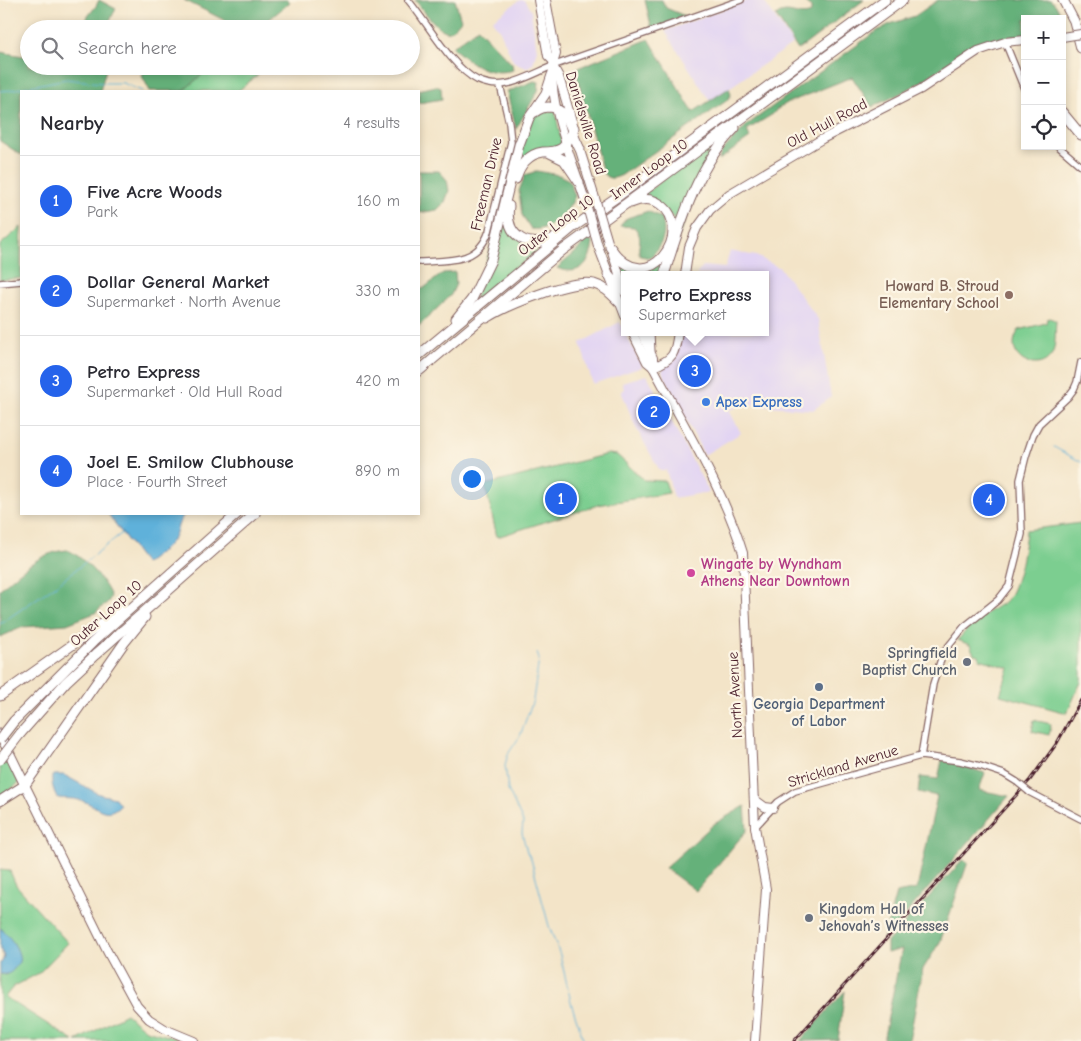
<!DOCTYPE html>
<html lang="en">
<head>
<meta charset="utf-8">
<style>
  :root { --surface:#fff; --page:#f7f7f7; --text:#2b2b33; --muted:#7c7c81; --line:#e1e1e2; --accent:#2563eb }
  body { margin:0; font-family:"Comic Neue",sans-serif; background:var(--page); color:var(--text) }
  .controls { position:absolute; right:15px; top:15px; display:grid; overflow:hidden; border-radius:0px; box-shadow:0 2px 8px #0003 }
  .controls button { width:45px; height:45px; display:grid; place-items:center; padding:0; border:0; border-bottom:1px solid var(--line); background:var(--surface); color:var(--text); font:25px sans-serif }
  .you { position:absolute; left:471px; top:478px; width:18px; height:18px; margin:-12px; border:4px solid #fff; border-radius:50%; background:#1a73e8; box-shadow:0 0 0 8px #1a73e833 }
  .badge { display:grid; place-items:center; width:32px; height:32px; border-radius:50%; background:var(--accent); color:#fff; font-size:16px; font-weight:700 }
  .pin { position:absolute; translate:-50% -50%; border:2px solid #fff; box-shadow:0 1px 5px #0006 }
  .popup { position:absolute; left:621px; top:271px; width:148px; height:65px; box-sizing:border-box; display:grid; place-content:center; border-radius:0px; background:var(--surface); filter:drop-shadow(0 1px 4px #0005); font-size:16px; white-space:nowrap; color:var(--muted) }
  .popup b { font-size:19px; color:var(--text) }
  .popup::after { content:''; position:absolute; left:50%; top:100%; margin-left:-10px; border:10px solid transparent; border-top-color:var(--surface) }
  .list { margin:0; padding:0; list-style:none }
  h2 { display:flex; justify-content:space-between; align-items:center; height:65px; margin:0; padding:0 20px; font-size:21px }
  h2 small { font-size:16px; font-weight:400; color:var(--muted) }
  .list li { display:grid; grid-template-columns:32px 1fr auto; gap:15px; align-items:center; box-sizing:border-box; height:90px; padding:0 20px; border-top:1px solid var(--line) }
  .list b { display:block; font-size:19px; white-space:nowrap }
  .list p { margin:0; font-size:16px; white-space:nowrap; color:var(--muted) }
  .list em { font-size:16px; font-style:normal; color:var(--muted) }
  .icon { flex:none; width:28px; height:28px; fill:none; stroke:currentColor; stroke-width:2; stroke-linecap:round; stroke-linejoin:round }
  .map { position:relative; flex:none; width:1081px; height:1041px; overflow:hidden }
  .search { position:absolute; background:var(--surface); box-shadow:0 2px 8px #0003; left:20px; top:20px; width:400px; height:55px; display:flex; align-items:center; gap:12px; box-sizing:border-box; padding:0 18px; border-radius:28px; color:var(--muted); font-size:19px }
  .panel { position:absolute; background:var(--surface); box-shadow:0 2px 8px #0003; left:20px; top:90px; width:400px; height:425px; border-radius:0px }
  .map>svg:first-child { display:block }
  .built { fill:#e2d4f3 }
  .green { fill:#7cce90; stroke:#63765e }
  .forest { fill:#65b17a; stroke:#586852 }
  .water { fill:#5fb1da; stroke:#546882 }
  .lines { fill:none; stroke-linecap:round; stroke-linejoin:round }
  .stream { stroke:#5fb1da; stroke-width:1 }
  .minor-casing { stroke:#856462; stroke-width:8 }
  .major-casing { stroke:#856462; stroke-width:10 }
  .highway-casing { stroke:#856462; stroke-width:11 }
  .minor { stroke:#fff; stroke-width:5.5 }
  .major { stroke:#fff; stroke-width:8 }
  .highway { stroke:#fff; stroke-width:9 }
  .rail-casing { stroke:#4a1f2b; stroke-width:3 }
  .rail { stroke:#fcf5e5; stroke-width:1; stroke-dasharray:4; stroke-linecap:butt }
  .minor-bridge-casing { stroke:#856462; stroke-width:8; stroke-linecap:butt }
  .major-bridge-casing { stroke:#856462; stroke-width:10; stroke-linecap:butt }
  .highway-bridge-casing { stroke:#856462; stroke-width:11; stroke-linecap:butt }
  .minor-bridge { stroke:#fff; stroke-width:5.5 }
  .major-bridge { stroke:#fff; stroke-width:8 }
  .highway-bridge { stroke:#fff; stroke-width:9 }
  .education-dot { fill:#8d6e63; stroke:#fcf5e5; stroke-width:2 }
  .shop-dot { fill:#3f7fe0; stroke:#fcf5e5; stroke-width:2 }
  .hotel-dot { fill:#d1479c; stroke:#fcf5e5; stroke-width:2 }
  .worship-dot { fill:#6b7280; stroke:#fcf5e5; stroke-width:2 }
  .service-dot { fill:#5c6f8a; stroke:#fcf5e5; stroke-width:2 }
  .labels { text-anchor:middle; stroke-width:4.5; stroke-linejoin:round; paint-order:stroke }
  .street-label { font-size:15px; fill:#4a1f2b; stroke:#fcf5e5 }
  .education-label { font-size:15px; font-weight:bold; fill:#785e54; stroke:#fcf5e5; text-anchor:end }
  .shop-label { font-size:15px; font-weight:bold; fill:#366cbe; stroke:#fcf5e5; text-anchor:start }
  .hotel-label { font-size:15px; font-weight:bold; fill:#b23c85; stroke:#fcf5e5; text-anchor:start }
  .worship-label { font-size:15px; font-weight:bold; fill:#5b616d; stroke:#fcf5e5; text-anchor:end }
  .service-label { font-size:15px; font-weight:bold; fill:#4e5e75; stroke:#fcf5e5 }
</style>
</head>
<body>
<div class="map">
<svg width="1081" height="1041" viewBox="0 0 1081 1041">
  <rect width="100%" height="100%" fill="#fcf5e5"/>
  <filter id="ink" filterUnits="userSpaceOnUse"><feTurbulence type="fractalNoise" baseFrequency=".02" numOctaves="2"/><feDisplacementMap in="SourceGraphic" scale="10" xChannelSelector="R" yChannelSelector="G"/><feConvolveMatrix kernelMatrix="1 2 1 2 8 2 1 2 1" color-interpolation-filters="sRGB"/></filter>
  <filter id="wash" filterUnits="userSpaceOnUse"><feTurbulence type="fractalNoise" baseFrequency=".0096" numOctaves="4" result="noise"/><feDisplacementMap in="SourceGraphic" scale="20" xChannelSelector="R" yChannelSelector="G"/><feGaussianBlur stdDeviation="1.12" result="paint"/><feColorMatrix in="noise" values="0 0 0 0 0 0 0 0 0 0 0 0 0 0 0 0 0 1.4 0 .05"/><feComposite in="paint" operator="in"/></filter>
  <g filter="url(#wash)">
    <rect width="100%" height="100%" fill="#f3e4c8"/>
    <g class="built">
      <polygon points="520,0 524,0 531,11 537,50 533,64 526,68 513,61 500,31 492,20"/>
      <polygon points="749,0 763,0 793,44 710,101 665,31"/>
      <polygon points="730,251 756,256 780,268 818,319 831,397 813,410 747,404 729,410 741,433 704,455 662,371 666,366 674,360 678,351 682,332 765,332 765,275 696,275 703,266 725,268"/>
      <polygon points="620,322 642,367 593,384 580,343"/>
      <polygon points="647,375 709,492 674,498 666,470 660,471 636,428 621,391 624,389 622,382"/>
    </g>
    <g class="green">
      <polygon points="212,66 245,66 260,73 238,91 183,91"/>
      <polygon points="555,110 562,146 541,151 517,171 507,207 510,229 541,245 542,247 473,305 521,146 535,114"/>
      <path d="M 723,135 L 717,146 L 662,275 L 625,275 L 625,288 L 617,259 C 630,273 644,275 660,264 L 674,218 L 645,197 L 644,194 Z"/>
      <polygon points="21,227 21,278 0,280 0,245"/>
      <path d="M 1050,318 L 1056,321 C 1055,331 1056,343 1053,352 C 1041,378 1000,358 1019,330 L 1046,323 L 1047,319 Z"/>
      <polygon points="608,454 617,455 644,480 665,481 669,493 598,505 497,537 485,485"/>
      <path d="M 1081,523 L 1081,682 L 1067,713 L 1000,695 L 1009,668 L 980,659 L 979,655 L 974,654 L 970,645 L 958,640 C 968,627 982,615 996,607 C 998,605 1001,605 1003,604 C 1017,594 1025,546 1026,530 Z"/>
      <polygon points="1034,720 1051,724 1049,735 1032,731"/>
      <polygon points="9,761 19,783 0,797 0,766"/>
      <polygon points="0,870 10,871 16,885 68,943 39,973 13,987 5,997 74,1041 0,1041 0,974 6,975 3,930 0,928"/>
      <polygon points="126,1014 146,1030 186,1041 76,1041"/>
    </g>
    <g class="forest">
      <polygon points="99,0 116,9 106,27 110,29 78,29 96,6"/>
      <polygon points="184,0 288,0 290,2 258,29 242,29"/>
      <path d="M 415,0 L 455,0 L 461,20 C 458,23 454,29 450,31 C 440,35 421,7 415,0 Z"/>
      <polygon points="645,0 662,0 666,8 685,16 652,30"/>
      <path d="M 802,0 L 864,0 L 798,50 L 776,16 C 788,6 798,19 811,13 L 811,7 Z"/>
      <path d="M 938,0 L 1050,0 L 1055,4 L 1062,16 L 1061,19 L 1025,19 L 1025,36 C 979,36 960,56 924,80 C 907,91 889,99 872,107 L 852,77 L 787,103 L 776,110 L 773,114 L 747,130 L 750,138 L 719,160 L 721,152 L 747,125 L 875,32 L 890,24 L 915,16 Z"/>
      <path d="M 478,28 L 512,64 L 513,70 C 488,77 470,63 452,47 Z"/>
      <path d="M 649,39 L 693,112 L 729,88 L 731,94 L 729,99 L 622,175 C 614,179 608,180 603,173 L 575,69 Z"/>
      <polygon points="0,52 29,57 29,66 107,66 100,91 21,91 21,155 0,141"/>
      <polygon points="146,66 193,66 205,72 183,91 150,91 142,76"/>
      <polygon points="534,81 539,82 538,91 516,129 507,92"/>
      <polygon points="436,86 441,88 442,99 419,103 419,91 414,91"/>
      <polygon points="419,171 439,171 447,180 449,191 445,202 437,210 419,213"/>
      <path d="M 537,171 L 559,175 L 569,180 L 575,196 C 568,213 551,232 531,229 L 522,215 L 519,191 L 525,175 Z"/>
      <path d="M 648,211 L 662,218 C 667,238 662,242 651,258 L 640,256 C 636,244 645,239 634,227 L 620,226 L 627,218 Z"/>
      <path d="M 588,240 L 593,242 C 591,264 579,277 557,268 L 577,251 L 584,242 Z"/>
      <polygon points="455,272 456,284 451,295 419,326 419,290 424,288 443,273"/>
      <path d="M 67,550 C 81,554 107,583 111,597 L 108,602 L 95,613 L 67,624 L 23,627 L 0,637 L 0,589 C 20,572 40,552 67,550 Z"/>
      <polygon points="942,760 985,773 979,790 1009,796 883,940 896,893 917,889 937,796 918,792 920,777 938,779"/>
      <polygon points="745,806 747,830 696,891 665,868 714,824"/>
      <polygon points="963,860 968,862 940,942 923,969 909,1041 883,1041 902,949 887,953 887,942"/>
      <polygon points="845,991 838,1040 800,1041"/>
    </g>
    <g class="water">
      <path d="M 108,514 L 185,514 C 176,524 179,529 173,539 C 166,549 155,556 145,564 Z"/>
      <path d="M 54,775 L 64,775 L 99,794 L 115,798 L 120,805 C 105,821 95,803 79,800 C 72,798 65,799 58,798 C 54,794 51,782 52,776 Z"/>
      <path d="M 0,928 C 8,934 22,951 19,962 C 18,963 15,968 14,969 C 10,974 6,975 0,974 L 0,963 L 2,962 L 4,956 L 0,949 Z"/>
    </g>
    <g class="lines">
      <g class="stream">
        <polyline points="0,91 11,90 66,79 102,83 123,83 142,91"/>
        <polyline points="1054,447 1081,462"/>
        <polyline points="0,624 59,583 122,533"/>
        <polyline points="537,653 539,659 533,700 520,736 508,754 505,765 508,790 523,822 522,833 527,852 531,859 549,926 560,955 572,1006 584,1041"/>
      </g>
    </g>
  </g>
  <g filter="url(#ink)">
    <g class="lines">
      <g class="minor-casing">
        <g id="minor">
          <path d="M 408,0 C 427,22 451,67 477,80 C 486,84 496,86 506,84 C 523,81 539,71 555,65 C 617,43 679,22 741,0"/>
          <polyline points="1005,42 1025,91"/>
          <polyline points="1058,146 1081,166"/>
          <path d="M 419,262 C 448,260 478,264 489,231 L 511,142 L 509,123 L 500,85"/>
          <polyline points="0,283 21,281"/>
          <polyline points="921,756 933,684 943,653 964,627 998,600 1009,586 1022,534 1020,480 1026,456 1033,435 1039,424 1068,397 1074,389 1077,382 1081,362"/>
          <polyline points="1029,792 1081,819"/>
          <polyline points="755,827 778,802 795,791 921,756 960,761 980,766 1004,774 1017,782"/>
        </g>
      </g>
      <g class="major-casing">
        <g id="major">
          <polyline points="538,0 548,56 553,61"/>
          <path d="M 546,0 L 556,54 C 542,91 573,162 585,200"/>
          <polyline points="553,66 559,77 574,128"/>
          <polyline points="578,144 594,195"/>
          <polyline points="598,246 625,316"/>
          <polyline points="611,248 624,290"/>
          <polyline points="685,275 689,247 697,228 710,210 729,194 822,139 921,89 978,51 1005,42 1025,40"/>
          <path d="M 632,332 L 647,362 L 653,367 C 685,428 723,488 743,553 L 755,827 L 766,889 L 755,1041"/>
          <polyline points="641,332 653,358 653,367"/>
          <path d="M 653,367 C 674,359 675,354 678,332"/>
          <polyline points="25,785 107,951 137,1006 149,1019 165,1029 194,1041"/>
          <polyline points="754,799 765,807 773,808"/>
        </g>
      </g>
      <g class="highway-casing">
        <g id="highway">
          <polyline points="1063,0 1074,21 1081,48"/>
          <path d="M 535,112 C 539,109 543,107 549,107 C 570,108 571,135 580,149"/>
          <polyline points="1062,112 1081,135"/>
          <polyline points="550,153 564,160 579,182"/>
          <path d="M 516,179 C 519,166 528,154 543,152 C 549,152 556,152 562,148 C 568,143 571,135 574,128"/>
          <path d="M 509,206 C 504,237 530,251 556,237"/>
          <path d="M 610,247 C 648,304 697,229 660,204 C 651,198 640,199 631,203"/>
          <polyline points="608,274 625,292"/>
          <path d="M 664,275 C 680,224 697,166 735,128"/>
          <path d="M 487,318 C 507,305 571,279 594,284 C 605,287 611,294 619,302"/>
          <polyline points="456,319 472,299 491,260 519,145 529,118 546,93 552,75"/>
          <polyline points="649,332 650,351"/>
          <polyline points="419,355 572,228 617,197 885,0"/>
          <polyline points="419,371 563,250 903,0"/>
          <polyline points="0,696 123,609"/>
          <polyline points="14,721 93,642 237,514"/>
          <polyline points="0,734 25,785"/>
          <polyline points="20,734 66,682 95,655 255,514"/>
          <polyline points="0,801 25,785 124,643 145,617"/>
        </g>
      </g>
      <use href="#minor" class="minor"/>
      <use href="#major" class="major"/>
      <use href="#highway" class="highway"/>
      <g class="rail-casing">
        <polyline id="rail" points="794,1041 1030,780 1057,743 1081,700"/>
      </g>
      <use href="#rail" class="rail"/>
      <g class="minor-bridge-casing">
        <polyline id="minor-bridge" points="1017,782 1029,792"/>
      </g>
      <g class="major-bridge-casing">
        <g id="major-bridge">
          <polyline points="1062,37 1081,34"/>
          <polyline points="594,195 608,242"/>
          <polyline points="585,200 598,246"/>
        </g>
      </g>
      <g class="highway-bridge-casing">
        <g id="highway-bridge">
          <polyline points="0,739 14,721"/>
          <polyline points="0,760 20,734"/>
        </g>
      </g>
      <use href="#minor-bridge" class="minor-bridge"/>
      <use href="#major-bridge" class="major-bridge"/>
      <use href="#highway-bridge" class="highway-bridge"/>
    </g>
  </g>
  <circle class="education-dot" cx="1009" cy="295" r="5"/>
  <circle class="shop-dot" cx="706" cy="402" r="5"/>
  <circle class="hotel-dot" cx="691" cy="573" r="5"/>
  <g class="worship-dot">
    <circle cx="967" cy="662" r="5"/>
    <circle cx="809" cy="918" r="5"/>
  </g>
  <circle class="service-dot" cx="819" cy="687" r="5"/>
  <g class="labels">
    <g class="street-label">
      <text transform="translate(586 123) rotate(73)" y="5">Danielsville Road</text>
      <text transform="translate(827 123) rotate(-28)" y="5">Old Hull Road</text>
      <text transform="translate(649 169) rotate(-36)" y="5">Inner Loop 10</text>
      <text transform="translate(486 184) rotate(-77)" y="5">Freeman Drive</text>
      <text transform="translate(556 225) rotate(-37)" y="5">Outer Loop 10</text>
      <text transform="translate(106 613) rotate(-42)" y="5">Outer Loop 10</text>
      <text transform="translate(735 695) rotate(-93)" y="5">North Avenue</text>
      <text transform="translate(843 766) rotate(-17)" y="5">Strickland Avenue</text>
    </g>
    <g class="education-label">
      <text x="999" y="291">Howard B. Stroud<tspan x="999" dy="17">Elementary School</tspan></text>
    </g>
    <g class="shop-label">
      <text x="716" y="407">Apex Express</text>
    </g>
    <g class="hotel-label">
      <text x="701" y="569">Wingate by Wyndham<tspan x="701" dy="17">Athens Near Downtown</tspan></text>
    </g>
    <g class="worship-label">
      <text x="957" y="658">Springfield<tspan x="957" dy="17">Baptist Church</tspan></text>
      <text x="819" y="914" text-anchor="start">Kingdom Hall of<tspan x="819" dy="17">Jehovah’s Witnesses</tspan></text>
    </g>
    <g class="service-label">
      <text x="819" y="709">Georgia Department<tspan x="819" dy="17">of Labor</tspan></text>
    </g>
  </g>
</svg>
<div class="controls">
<button>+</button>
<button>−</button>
<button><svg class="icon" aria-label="locate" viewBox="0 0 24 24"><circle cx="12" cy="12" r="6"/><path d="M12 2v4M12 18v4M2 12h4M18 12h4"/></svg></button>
</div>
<div class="you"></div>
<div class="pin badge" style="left:561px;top:499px">1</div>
<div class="pin badge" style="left:654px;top:412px">2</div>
<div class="pin badge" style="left:695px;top:371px">3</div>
<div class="popup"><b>Petro Express</b>Supermarket</div>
<div class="pin badge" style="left:989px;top:500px">4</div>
<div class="search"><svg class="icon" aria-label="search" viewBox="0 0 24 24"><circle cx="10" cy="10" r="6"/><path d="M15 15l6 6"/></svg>Search here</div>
<section class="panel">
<h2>Nearby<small>4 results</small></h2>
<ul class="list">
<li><span class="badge">1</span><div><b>Five Acre Woods</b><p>Park</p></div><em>160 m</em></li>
<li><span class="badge">2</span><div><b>Dollar General Market</b><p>Supermarket · North Avenue</p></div><em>330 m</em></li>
<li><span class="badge">3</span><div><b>Petro Express</b><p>Supermarket · Old Hull Road</p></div><em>420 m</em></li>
<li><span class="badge">4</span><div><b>Joel E. Smilow Clubhouse</b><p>Place · Fourth Street</p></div><em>890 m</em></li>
</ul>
</section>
</div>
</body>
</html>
